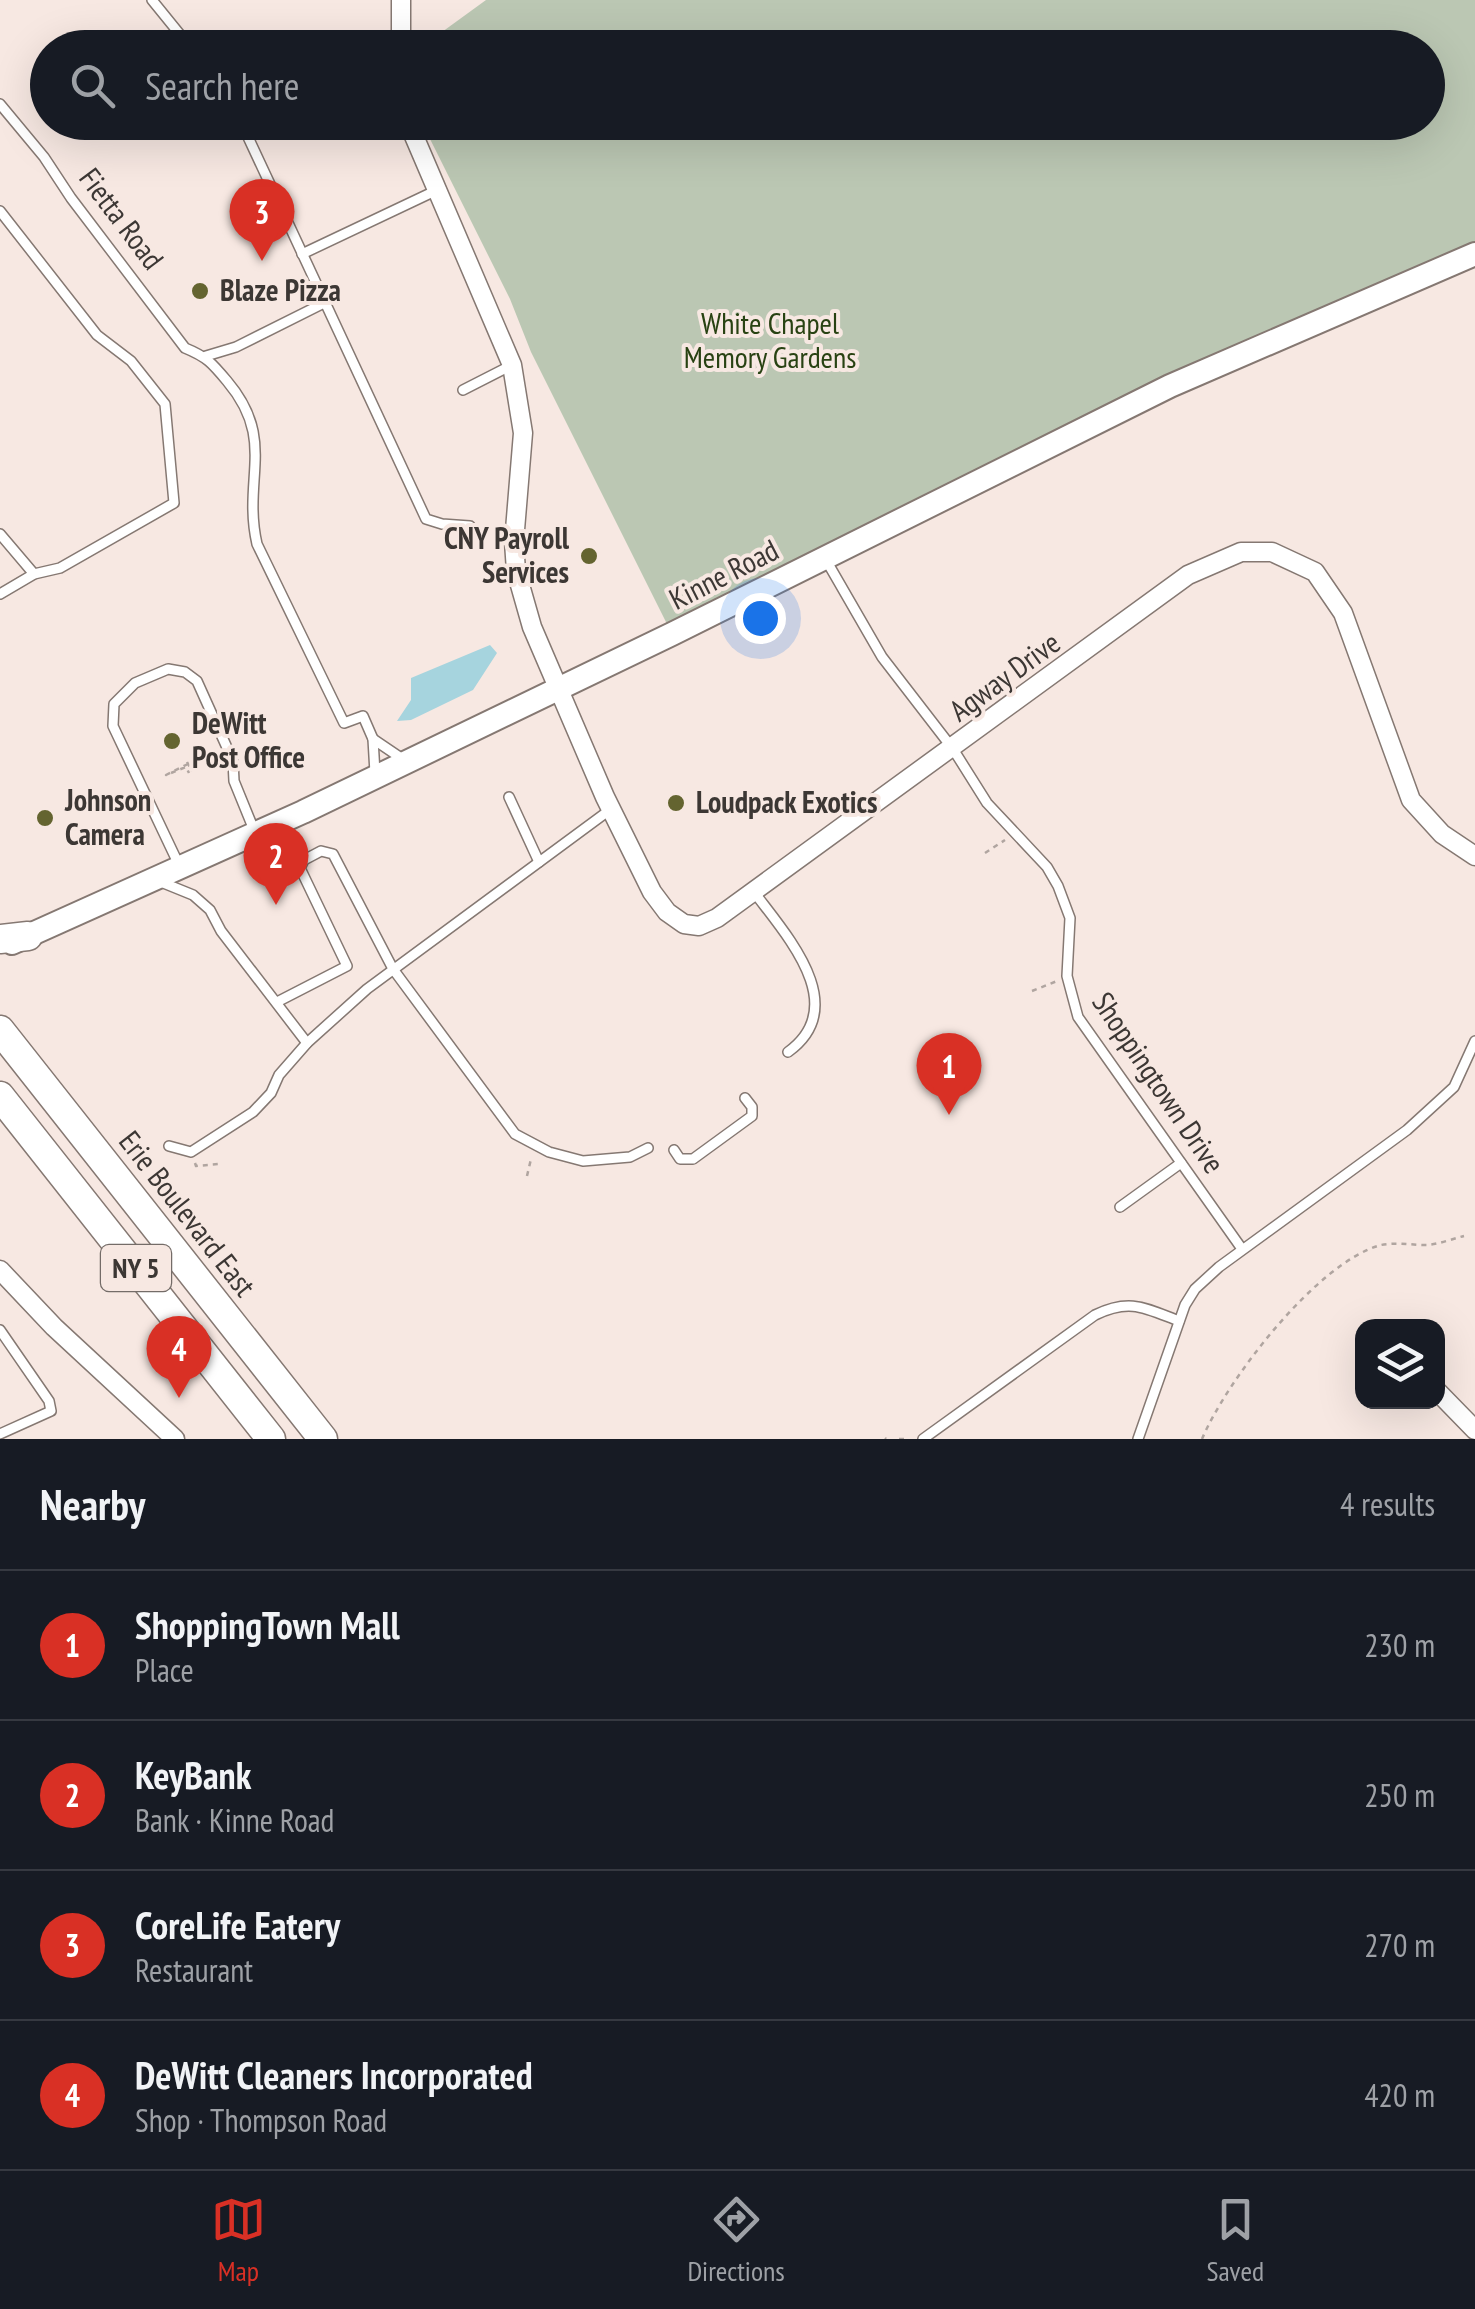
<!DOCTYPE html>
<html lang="en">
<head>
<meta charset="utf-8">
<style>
  :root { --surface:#171b24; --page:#242831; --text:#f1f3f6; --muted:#9ea1a6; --line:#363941; --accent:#d93025 }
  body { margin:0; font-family:"PT Sans Narrow",sans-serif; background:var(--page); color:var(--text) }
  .controls { position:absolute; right:30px; bottom:30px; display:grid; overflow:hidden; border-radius:20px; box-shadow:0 10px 40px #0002 }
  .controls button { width:90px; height:90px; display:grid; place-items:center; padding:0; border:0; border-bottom:2px solid var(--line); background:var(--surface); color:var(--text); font:50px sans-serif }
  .you { position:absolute; left:760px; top:618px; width:35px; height:35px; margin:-25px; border:8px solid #fff; border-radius:50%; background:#1a73e8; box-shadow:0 0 0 15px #1a73e833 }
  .badge { display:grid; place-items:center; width:65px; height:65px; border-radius:50%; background:var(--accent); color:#fff; font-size:32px; font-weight:700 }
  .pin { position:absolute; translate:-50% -82px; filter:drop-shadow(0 2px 5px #0008) }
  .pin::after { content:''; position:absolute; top:52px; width:35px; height:30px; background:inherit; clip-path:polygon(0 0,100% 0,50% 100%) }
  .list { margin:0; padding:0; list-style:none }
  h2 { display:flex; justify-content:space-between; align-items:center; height:130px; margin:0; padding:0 40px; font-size:42px }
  h2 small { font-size:32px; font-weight:400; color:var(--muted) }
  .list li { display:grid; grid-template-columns:65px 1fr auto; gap:30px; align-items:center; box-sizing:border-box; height:150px; padding:0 40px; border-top:2px solid var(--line) }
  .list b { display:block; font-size:38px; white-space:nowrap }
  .list p { margin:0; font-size:32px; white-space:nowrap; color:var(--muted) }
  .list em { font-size:32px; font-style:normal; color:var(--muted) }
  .icon { flex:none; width:55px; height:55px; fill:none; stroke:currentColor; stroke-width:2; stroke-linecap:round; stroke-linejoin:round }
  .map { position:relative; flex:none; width:1475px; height:1439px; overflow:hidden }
  .search { position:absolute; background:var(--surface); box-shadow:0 10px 40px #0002; left:30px; right:30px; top:30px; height:110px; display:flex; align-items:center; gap:25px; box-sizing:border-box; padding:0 35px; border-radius:55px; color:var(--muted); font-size:38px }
  .sheet { height:730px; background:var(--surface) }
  nav { display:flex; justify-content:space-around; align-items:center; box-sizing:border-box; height:140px; border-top:2px solid var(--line); background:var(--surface); font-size:28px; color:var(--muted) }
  nav a { display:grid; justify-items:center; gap:5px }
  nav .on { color:var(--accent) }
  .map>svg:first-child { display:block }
  .green { fill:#bbc7b3 }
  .water { fill:#a6d4de }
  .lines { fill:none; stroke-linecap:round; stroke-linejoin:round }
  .service-casing { stroke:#857872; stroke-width:12 }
  .minor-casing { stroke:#857872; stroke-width:21 }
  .tertiary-casing { stroke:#857872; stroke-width:26 }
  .primary-casing { stroke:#857872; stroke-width:31 }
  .path { stroke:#b0a5a0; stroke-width:2.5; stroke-dasharray:5 5; stroke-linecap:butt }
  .service { stroke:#fff; stroke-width:9 }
  .minor { stroke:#fff; stroke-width:18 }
  .tertiary { stroke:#fff; stroke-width:22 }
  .primary { stroke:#fff; stroke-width:28 }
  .poi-dot { fill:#646430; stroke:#f7e8e2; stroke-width:4 }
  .labels { text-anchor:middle; stroke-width:8; stroke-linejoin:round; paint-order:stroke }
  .shield { fill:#f7e8e2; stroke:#746c68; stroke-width:2.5 }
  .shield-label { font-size:28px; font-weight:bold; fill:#3c3734 }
  .street-label { font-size:30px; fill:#3c3734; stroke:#f7e8e2 }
  .poi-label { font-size:30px; font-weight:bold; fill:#3c3734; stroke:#f7e8e2; text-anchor:start }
  .park-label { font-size:30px; fill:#284212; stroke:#f7e8e2 }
</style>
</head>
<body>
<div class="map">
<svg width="1475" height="1439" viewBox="0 0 1475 1439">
  <rect width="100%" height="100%" fill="#f7e8e2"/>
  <polygon class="green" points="486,0 1475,0 1475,254 1324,317 672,634 531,352 510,299 422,123 1428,122 1428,48 420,48"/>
  <polygon class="water" points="490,645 497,653 473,690 411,720 397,721 411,700 411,678"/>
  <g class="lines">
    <g class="service-casing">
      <g id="service">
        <polyline points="152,0 191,48"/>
        <path d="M 0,104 L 44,157 L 71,198 L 185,348 C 207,357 212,363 227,381 C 277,440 242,478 257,544 L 344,723 L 363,716 L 373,739 L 375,773"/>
        <polyline points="241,122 426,519 442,524 470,526"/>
        <polyline points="0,211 97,335 131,361 165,404 174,503 60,568 34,574 0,594"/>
        <polyline points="302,254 435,191"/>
        <polyline points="206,356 236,347 324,303"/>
        <polyline points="463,390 512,365"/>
        <polyline points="0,534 34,574"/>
        <polyline points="826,560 882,657 953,749 987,803 1047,867 1058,886 1070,918 1067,976 1078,1017 1242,1249"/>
        <polyline points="373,739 404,760"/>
        <polyline points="509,797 539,862"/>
        <polyline points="179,865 113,726 114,704 135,683 168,669 185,672 197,681 233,761 234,781 254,830"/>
        <polyline points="161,882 193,895 210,910 221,931 307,1043"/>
        <path d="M 754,892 C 786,935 852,1006 788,1052"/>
        <polyline points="277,1002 347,966 300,868 304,860 321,851 333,854 393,969 515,1134 549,1152 583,1161 630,1157 648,1148"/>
        <polyline points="169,1146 191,1152 253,1112 271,1093 279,1075 307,1043 367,989 611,809"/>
        <polyline points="674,1150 680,1159 693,1159 752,1116 752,1107 745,1098"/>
        <polyline points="1120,1207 1181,1163"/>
        <polyline points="0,1330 49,1401 51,1411 0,1434"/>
        <path d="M 923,1439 L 1095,1315 C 1130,1298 1145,1308 1179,1321"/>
        <polyline points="1138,1439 1185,1305 1195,1289 1219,1267 1407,1130 1454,1087 1475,1041"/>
      </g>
    </g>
    <g class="minor-casing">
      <g id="minor">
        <polyline points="401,0 401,48"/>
        <polyline points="408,122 512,365 523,433 514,542 516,571 532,627 605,797 652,892 667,912 684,924 699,926 717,918 1188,575 1241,552 1272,552 1315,572 1343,613 1411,800 1442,834 1475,856"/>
        <polyline points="0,1270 54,1327 175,1439"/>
        <polyline points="1438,1392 1475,1430"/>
      </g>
    </g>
    <g class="tertiary-casing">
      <polyline id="tertiary" points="12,943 303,812 672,634 1170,386 1475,254"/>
    </g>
    <g class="primary-casing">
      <g id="primary">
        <polyline points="0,939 28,936"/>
        <polyline points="0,1030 323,1439"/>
        <polyline points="0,1096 271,1439"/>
      </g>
    </g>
    <g class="path">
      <polyline points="187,762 192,771"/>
      <polyline points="188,764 166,775 186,767 189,773"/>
      <polyline points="985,853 1005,840"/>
      <polyline points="1032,991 1057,981"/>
      <polyline points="195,1163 196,1166 219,1164"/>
      <polyline points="527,1176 531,1159"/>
      <polyline points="885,1438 886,1439"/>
      <polyline points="899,1439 904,1439"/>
      <path d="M 1202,1439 C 1227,1380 1317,1262 1381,1245 C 1396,1242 1411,1245 1427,1245 C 1439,1244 1452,1239 1464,1236"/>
    </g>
    <use href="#service" class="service"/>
    <use href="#minor" class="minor"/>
    <use href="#tertiary" class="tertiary"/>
    <use href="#primary" class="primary"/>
  </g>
  <g class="poi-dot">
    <circle cx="200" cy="291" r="10"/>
    <circle cx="589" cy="556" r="10"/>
    <circle cx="172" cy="741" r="10"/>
    <circle cx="676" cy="803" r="10"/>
    <circle cx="45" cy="818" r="10"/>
  </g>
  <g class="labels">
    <rect class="shield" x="101" y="1245" width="70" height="46" rx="8"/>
    <g class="shield-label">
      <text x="136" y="1278">NY 5</text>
    </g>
    <g class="street-label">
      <text transform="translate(121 219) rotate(53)" y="10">Fietta Road</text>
      <text transform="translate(724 575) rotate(-27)" y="10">Kinne Road</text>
      <text transform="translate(1005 677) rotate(-36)" y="10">Agway Drive</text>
      <text transform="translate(1158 1083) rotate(56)" y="10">Shoppingtown Drive</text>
      <text transform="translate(187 1214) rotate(52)" y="10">Erie Boulevard East</text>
    </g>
    <g class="poi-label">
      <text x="220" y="301">Blaze Pizza</text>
      <text x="569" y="549" text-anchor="end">CNY Payroll<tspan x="569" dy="34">Services</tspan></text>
      <text x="192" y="734">DeWitt<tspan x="192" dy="34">Post Office</tspan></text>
      <text x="65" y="811">Johnson<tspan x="65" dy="34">Camera</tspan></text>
      <text x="696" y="813">Loudpack Exotics</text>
    </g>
    <g class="park-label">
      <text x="770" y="334">White Chapel<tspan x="770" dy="34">Memory Gardens</tspan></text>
    </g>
  </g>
</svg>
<div class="controls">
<button><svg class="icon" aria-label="layers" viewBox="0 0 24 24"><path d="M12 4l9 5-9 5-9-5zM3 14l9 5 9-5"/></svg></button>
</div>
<div class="you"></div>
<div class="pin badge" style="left:949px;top:1115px">1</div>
<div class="pin badge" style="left:276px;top:905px">2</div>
<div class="pin badge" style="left:262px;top:261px">3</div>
<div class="pin badge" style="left:179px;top:1398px">4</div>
<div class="search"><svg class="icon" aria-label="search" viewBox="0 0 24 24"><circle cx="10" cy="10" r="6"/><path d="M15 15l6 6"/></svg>Search here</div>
</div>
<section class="sheet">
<h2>Nearby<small>4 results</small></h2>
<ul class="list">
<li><span class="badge">1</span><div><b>ShoppingTown Mall</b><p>Place</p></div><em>230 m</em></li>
<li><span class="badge">2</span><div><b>KeyBank</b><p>Bank · Kinne Road</p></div><em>250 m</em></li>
<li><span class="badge">3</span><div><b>CoreLife Eatery</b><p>Restaurant</p></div><em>270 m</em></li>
<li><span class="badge">4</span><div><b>DeWitt Cleaners Incorporated</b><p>Shop · Thompson Road</p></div><em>420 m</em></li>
</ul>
</section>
<nav>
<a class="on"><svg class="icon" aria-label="map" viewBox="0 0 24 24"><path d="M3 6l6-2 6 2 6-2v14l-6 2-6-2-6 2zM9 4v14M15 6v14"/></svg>Map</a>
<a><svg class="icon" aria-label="directions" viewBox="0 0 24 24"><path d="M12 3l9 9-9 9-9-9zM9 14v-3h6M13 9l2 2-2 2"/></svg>Directions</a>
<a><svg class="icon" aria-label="saved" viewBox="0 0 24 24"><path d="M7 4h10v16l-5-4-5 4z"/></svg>Saved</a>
</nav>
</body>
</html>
